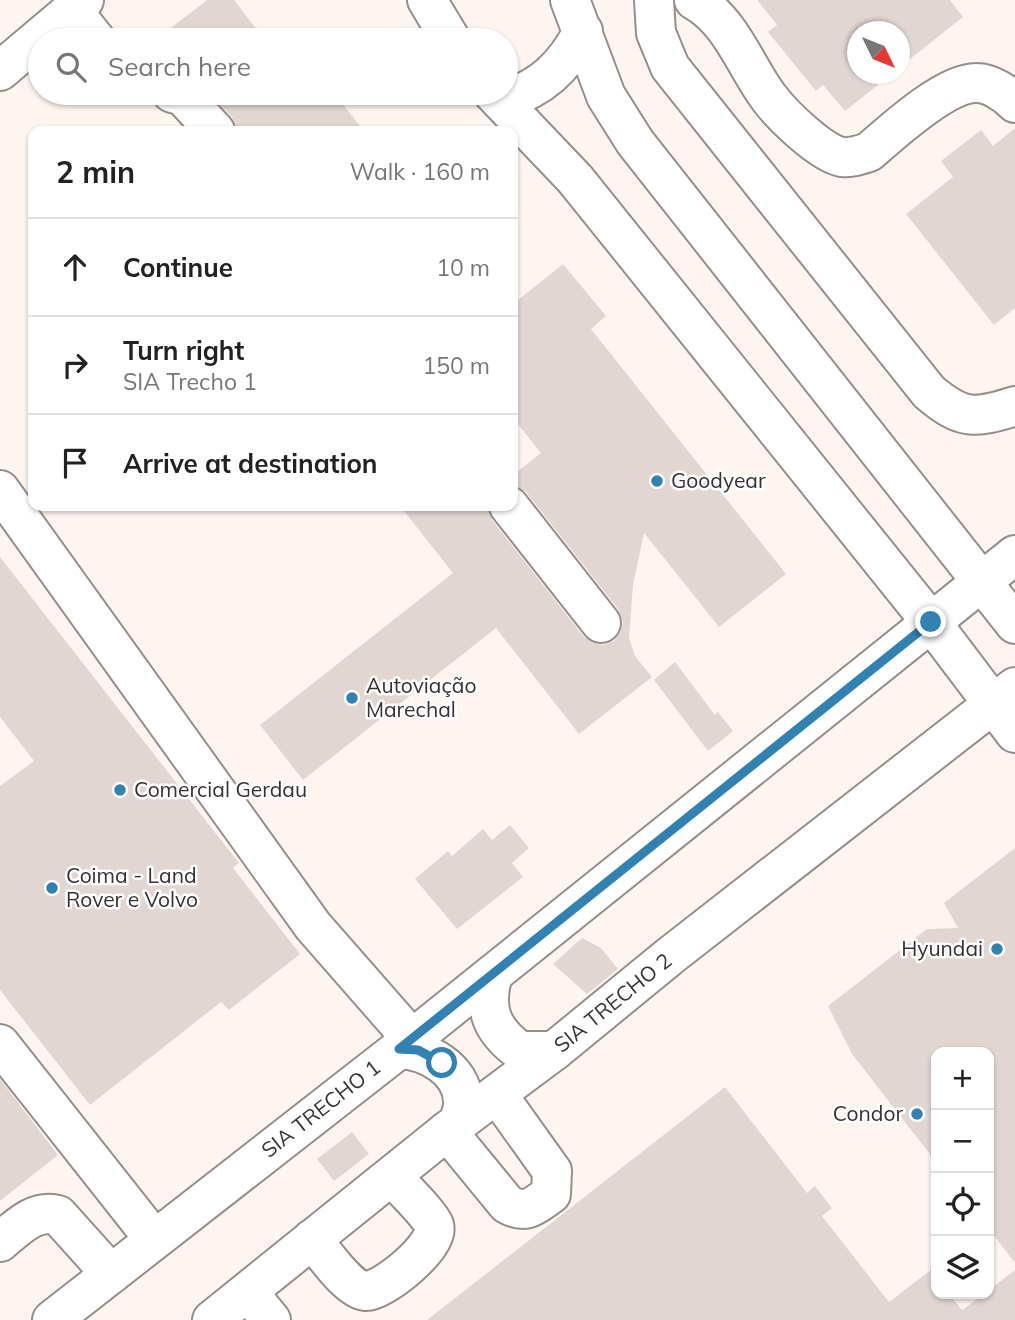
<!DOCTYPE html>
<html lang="en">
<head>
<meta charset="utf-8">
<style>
  :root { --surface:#fff; --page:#f2f2f2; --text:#222; --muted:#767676; --line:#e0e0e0 }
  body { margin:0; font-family:Mulish,sans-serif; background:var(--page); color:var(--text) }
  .controls { position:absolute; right:21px; bottom:21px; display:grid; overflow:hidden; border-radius:14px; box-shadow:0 2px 5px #0004 }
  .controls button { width:63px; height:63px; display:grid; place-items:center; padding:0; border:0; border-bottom:2px solid var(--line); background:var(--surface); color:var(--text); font:35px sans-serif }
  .compass { position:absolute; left:847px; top:21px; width:63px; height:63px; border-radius:50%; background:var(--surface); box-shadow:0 2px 5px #0004; rotate:133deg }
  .stop { position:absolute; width:21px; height:21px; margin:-16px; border:5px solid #3181b2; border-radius:50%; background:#fff }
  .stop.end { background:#3181b2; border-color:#fff; box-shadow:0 2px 7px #0008 }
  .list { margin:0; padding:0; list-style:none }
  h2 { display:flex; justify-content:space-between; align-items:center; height:91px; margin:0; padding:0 28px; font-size:30px }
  h2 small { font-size:23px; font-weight:400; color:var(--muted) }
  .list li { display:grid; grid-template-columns:46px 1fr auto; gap:21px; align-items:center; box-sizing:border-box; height:98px; padding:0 28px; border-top:2px solid var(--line) }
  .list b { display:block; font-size:26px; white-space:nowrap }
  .list p { margin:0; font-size:23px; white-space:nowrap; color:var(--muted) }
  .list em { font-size:23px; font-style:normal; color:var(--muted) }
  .icon { flex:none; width:38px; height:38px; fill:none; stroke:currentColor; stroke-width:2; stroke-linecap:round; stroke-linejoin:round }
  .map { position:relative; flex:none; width:1015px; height:1320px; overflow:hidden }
  .search { position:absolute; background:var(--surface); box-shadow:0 2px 5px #0004; left:28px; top:28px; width:490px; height:77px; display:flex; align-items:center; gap:18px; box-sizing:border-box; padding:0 24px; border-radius:38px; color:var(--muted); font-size:26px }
  .panel { position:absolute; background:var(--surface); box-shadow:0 2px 5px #0004; left:28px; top:126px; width:490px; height:385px; border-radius:14px }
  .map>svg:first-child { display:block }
  .building { fill:#e1d6d2 }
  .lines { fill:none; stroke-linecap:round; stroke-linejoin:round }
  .minor-casing { stroke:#978d8a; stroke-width:42 }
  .major-casing { stroke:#978d8a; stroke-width:42 }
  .highway-casing { stroke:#978d8a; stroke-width:42 }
  .minor { stroke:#fff; stroke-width:38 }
  .major { stroke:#fff; stroke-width:38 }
  .highway { stroke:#fff; stroke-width:38 }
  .route { stroke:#3181b2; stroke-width:9 }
  .poi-dot { fill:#3181b2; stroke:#fff; stroke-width:2.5 }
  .labels { text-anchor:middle; stroke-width:5; stroke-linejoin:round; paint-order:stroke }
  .poi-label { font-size:21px; fill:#373231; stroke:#fff; text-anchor:start }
  .street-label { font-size:21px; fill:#373231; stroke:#fff }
</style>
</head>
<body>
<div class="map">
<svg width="1015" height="1320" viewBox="0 0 1015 1320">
  <rect width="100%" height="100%" fill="#fef5f1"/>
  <g class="building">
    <polygon points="207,0 234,0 265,40 155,40"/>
    <polygon points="757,0 950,0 963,17 900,67 900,32 858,32 858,74 892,74 845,111 823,85 816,91 768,32 777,25"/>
    <polygon points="215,93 334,93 364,131 236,131 232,117 212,95"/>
    <polygon points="1015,128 1015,308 994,325 906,214 953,177 941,161 981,130 993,146"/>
    <polygon points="563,264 606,316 591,329 786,574 719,627 644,533 633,585 629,638 635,656 652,677 579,734 496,628 303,780 260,725 453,573 400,506 488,506 492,520 584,637 594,643 603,645 614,641 621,632 623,621 618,609 526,492 513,485 513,475 541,453 513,418 513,304"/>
    <polygon points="0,557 239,863 233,868 300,954 229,1010 221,1002 90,1105 0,990 0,786 34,761 0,717"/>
    <polygon points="675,662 715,715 718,712 733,731 708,751 654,680"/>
    <polygon points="510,825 529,848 512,863 523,877 457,929 415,879 448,851 452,856 483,829 492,840"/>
    <polygon points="1015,848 1015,1263 989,1229 989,1052 936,1052 936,1162 852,1054 828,1006 927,929 958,928 944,903"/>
    <polygon points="582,938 601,948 618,969 587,994 553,964"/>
    <polygon points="0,1079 58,1155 0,1201"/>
    <polygon points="725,1087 807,1193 815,1186 832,1208 822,1216 889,1302 936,1266 936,1294 949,1294 962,1310 984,1294 989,1294 989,1290 1015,1270 1015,1320 427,1320"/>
    <polygon points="352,1132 369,1154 334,1181 317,1159"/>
  </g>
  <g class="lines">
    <g class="minor-casing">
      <g id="minor">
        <path d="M 654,0 L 656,33 L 670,67 L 929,392 C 962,420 975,419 1015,406"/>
        <path d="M 694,0 C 731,20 746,68 770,99 C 783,116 821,153 842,157 C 852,158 860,155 869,152 C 892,132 946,82 977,83 C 990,83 1007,94 1015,103"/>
        <polyline points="72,10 96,40"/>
        <polyline points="172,93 183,96 215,131"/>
        <polyline points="0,490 313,926 412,1039"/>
        <polyline points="509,506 601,623"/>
        <polyline points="0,1044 154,1239"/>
        <path d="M 447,1131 L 507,1204 C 526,1215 534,1206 551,1194 L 552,1171 L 497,1094"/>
        <path d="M 312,1239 C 323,1252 348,1289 365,1291 C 381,1293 441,1245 434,1225 C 428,1212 402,1188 392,1176"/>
        <path d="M 0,1242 C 17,1228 34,1209 58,1215 L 111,1274"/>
        <polyline points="248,1292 271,1320"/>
      </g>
    </g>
    <g class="major-casing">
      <g id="major">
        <polyline points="427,0 451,40"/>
        <polyline points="570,0 606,96 635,142 1015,624"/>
        <polyline points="493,93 575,179 931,622 1015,733"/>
        <path d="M 501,101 C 541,89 564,68 583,31"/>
        <path d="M 493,974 C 483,1009 491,1030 520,1051 L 554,1051"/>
        <path d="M 399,1049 C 427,1050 462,1069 463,1101 C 464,1107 460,1116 459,1123"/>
        <polyline points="52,1320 412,1039 1015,555"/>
        <polyline points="212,1320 447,1131 554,1051 670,956 1015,687"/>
      </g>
    </g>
    <g class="highway-casing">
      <polyline id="highway" points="0,71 84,0"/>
    </g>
    <use href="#minor" class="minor"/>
    <use href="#major" class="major"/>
    <use href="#highway" class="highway"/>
  </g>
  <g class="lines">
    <polyline class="route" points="442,1063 418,1050 399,1049 931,622"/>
  </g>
  <g class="poi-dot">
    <circle cx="657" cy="481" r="7"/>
    <circle cx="352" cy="698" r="7"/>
    <circle cx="120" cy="790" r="7"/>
    <circle cx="52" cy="888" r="7"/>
    <circle cx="997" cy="949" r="7"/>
    <circle cx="917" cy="1114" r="7"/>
  </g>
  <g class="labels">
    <g class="poi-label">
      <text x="671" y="488">Goodyear</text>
      <text x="366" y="693">Autoviação<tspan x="366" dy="24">Marechal</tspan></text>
      <text x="134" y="797">Comercial Gerdau</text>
      <text x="66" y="883">Coima - Land<tspan x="66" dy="24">Rover e Volvo</tspan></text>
      <text x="983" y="956" text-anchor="end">Hyundai</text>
      <text x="903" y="1121" text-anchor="end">Condor</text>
    </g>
    <g class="street-label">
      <text transform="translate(613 1003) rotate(-39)" y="7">SIA TRECHO 2</text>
      <text transform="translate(321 1109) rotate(-38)" y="7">SIA TRECHO 1</text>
    </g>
  </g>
</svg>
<div class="controls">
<button>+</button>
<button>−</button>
<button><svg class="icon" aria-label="locate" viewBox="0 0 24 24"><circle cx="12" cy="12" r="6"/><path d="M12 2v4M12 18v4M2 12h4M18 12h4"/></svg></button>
<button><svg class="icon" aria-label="layers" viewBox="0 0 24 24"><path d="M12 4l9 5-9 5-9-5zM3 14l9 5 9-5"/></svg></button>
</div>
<svg class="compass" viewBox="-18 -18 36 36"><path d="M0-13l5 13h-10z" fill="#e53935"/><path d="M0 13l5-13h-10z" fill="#767676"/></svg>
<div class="stop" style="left:442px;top:1063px"></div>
<div class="stop end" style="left:931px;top:622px"></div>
<div class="search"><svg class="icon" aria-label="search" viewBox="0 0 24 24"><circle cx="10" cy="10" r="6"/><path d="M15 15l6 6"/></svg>Search here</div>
<section class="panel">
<h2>2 min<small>Walk · 160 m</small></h2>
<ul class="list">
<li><svg class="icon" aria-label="ahead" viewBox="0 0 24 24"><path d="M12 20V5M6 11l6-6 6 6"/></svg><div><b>Continue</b></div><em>10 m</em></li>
<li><svg class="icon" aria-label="right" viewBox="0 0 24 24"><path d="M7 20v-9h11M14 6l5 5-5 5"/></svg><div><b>Turn right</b><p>SIA Trecho 1</p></div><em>150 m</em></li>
<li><svg class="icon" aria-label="arrive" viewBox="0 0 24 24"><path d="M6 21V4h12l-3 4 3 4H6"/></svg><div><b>Arrive at destination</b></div></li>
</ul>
</section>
</div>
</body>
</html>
